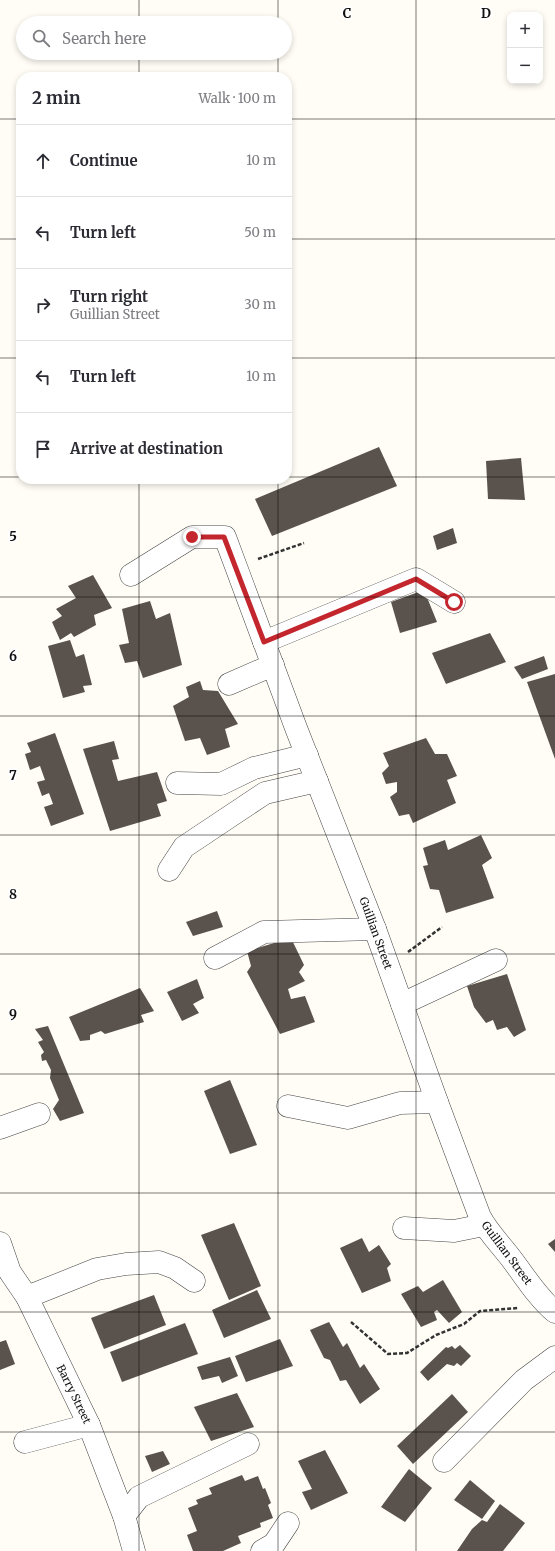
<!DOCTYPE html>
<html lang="en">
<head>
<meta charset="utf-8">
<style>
  :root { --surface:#fff; --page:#f2f2f3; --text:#2b2b33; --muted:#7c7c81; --line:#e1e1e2 }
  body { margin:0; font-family:Merriweather,serif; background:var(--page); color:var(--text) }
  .controls { position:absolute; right:12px; top:12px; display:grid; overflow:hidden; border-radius:8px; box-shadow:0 2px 6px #0003 }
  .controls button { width:36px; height:36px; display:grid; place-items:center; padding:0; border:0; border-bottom:1px solid var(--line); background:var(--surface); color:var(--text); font:20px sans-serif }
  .stop { position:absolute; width:12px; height:12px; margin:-9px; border:3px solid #c4262e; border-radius:50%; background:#fff }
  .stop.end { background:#c4262e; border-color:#fff; box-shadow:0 1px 4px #0008 }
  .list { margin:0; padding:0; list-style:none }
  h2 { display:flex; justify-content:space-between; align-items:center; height:52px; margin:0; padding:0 16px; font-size:17px }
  h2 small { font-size:13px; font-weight:400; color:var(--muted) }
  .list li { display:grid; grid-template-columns:26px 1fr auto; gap:12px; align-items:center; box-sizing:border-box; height:72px; padding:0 16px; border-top:1px solid var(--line) }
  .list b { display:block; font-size:15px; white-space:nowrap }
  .list p { margin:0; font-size:13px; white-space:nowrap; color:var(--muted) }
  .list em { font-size:13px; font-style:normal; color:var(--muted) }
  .icon { flex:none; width:22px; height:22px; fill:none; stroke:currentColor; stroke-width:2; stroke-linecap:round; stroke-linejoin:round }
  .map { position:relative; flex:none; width:555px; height:1551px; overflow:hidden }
  .search { position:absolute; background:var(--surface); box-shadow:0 2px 6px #0003; left:16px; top:16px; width:276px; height:44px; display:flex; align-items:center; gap:10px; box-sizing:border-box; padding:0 14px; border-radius:22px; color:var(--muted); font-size:15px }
  .panel { position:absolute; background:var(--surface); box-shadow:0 2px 6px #0003; left:16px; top:72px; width:276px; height:412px; border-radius:16px }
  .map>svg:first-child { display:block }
  .building { fill:#5a524d }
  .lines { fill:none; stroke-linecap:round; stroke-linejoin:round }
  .minor-casing { stroke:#444; stroke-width:23 }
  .path { stroke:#333; stroke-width:2.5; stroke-dasharray:4 2; stroke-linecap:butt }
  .minor { stroke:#fff; stroke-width:22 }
  .route { stroke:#c4262e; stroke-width:5 }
  .grid { fill:none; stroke:#111; stroke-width:1; stroke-opacity:0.55 }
  .labels { text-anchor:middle; stroke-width:4; stroke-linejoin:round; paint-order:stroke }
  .street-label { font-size:11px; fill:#111; stroke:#fff }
  .grid-label { font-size:13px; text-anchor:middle; font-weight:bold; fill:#111; stroke:#fff; stroke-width:4; stroke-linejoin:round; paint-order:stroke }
</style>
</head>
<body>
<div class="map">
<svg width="555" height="1551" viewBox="0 0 555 1551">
  <rect width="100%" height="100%" fill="#fffdf5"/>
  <g class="building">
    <polygon points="379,447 397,486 272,536 255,499"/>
    <polygon points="521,458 525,500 488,499 486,461"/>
    <polygon points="453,528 457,543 437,550 433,536"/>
    <polygon points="93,575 112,608 94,615 96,625 74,637 71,633 60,640 52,622 62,616 56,609 76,598 68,586"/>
    <polygon points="424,590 437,622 400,633 391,602"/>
    <polygon points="150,601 156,619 170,613 182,665 143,678 137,661 125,663 119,645 129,643 122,609"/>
    <polygon points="490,633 506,662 446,684 432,653"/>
    <polygon points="70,640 76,657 84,654 92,685 83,686 85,692 63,698 48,646"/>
    <polygon points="544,656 548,669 522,679 514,667"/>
    <polygon points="555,674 555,759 527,682"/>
    <polygon points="200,681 203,690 218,691 238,724 225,729 230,747 207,755 200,738 185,741 173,706 189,697 186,687"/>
    <polygon points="55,733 84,814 51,826 44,807 53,804 49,793 42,796 37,782 45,780 40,766 30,770 25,754 31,752 27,743"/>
    <polygon points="426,738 435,754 447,754 457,776 447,780 456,803 413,823 409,814 399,816 390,797 397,792 397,782 386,784 382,773 389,766 383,753"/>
    <polygon points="114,741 119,759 112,760 118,781 157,772 167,801 157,804 161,816 110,831 83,749"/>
    <polygon points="481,835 492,858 482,865 494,898 446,913 439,890 430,889 423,866 428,865 423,848 445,840 448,850"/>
    <polygon points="217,911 223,927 193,936 186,922"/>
    <polygon points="291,938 304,965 299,972 305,981 288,989 291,999 305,996 315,1022 280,1034 247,972 251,966 247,951"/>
    <polygon points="507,974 526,1030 514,1037 507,1027 497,1030 493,1020 486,1023 474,1007 467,986"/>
    <polygon points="197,979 204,998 193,1004 199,1013 182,1021 167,992"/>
    <polygon points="140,988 154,1011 141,1015 144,1022 105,1034 101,1031 90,1035 90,1040 80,1041 69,1017"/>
    <polygon points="48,1026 84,1113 60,1121 53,1109 59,1100 50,1078 51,1070 46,1060 42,1061 41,1055 44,1052 38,1042 43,1040 35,1029"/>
    <polygon points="230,1080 257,1145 230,1154 204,1091"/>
    <polygon points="234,1223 261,1286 229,1300 201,1235"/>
    <polygon points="362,1238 369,1252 379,1245 391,1264 387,1268 391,1281 362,1293 340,1248"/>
    <polygon points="555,1239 555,1252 548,1244"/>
    <polygon points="443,1280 462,1312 449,1323 437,1310 434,1312 437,1320 421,1327 401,1294 418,1286 423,1292"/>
    <polygon points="257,1290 271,1319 224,1338 212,1310"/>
    <polygon points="154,1295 166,1325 104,1349 91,1318"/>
    <polygon points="329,1322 343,1347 347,1343 360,1368 364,1364 380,1389 360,1404 346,1380 340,1381 330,1360 324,1358 310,1330"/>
    <polygon points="185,1323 198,1354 122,1382 110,1352"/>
    <polygon points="280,1339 293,1366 246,1382 235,1356"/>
    <polygon points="6,1340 15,1364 0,1370 0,1342"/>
    <polygon points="460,1345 471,1356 461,1366 457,1363 454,1366 447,1364 428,1381 420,1372 446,1347 448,1348 452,1346 455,1349"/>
    <polygon points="230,1357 238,1376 222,1383 219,1376 202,1380 197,1367"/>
    <polygon points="237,1393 254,1427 211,1441 194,1407"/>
    <polygon points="452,1394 468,1412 413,1464 397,1446"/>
    <polygon points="325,1450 348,1493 311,1510 302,1492 312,1489 298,1461"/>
    <polygon points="163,1451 170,1464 152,1472 145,1456"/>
    <polygon points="409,1469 432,1488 405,1522 381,1507"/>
    <polygon points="242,1475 245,1481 258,1476 263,1489 265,1488 271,1503 268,1505 273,1518 260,1523 261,1527 238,1536 241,1543 223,1551 193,1551 187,1535 197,1531 188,1508 198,1504 196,1500 212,1494 209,1488"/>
    <polygon points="470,1480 495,1501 482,1519 454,1500"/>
    <polygon points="500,1504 525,1523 503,1551 457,1551 472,1529 482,1520 487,1522"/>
  </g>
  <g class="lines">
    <g class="minor-casing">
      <g id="minor">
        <path d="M 131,575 L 192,537 L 225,537 L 296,728 L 375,929 L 437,1102 L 480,1217 C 488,1232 500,1244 510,1257 C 524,1275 537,1297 555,1312"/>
        <polyline points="264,642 416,579 454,602"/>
        <polyline points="229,684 273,665"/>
        <polyline points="177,783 221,784 254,768 307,755"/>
        <polyline points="169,870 184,847 265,793 317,781"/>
        <polyline points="215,958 264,932 375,929"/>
        <polyline points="402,1004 496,960"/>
        <polyline points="288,1106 348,1118 400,1103 437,1102"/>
        <polyline points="0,1128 39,1114"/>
        <polyline points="404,1228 454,1231 484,1225"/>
        <polyline points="0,1243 10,1272 27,1297 89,1425 124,1516 134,1551"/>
        <polyline points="27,1297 97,1269 126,1264 159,1262 175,1268 194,1281"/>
        <polyline points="25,1442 89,1425"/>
        <polyline points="444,1461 524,1380 555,1357"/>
        <polyline points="124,1516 139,1497 248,1444"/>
        <polyline points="262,1551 274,1544 288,1523"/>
      </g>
    </g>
    <g class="path">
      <polyline points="258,559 304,543"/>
      <polyline points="408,952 442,927"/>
      <polyline points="351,1322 388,1354 407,1353 436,1335 464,1324 480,1311 518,1308"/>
    </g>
    <use href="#minor" class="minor"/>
  </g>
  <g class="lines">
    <polyline class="route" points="192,537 224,537 264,642 416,579 454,602"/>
  </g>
  <path class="grid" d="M 139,0 L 139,23M 278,0 L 278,23M 416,0 L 416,1551M 139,53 L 139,77M 278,53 L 278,77M 0,119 L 21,119M 287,119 L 555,119M 0,239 L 21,239M 287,239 L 555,239M 0,358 L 21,358M 287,358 L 555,358M 0,477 L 21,477M 287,477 L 555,477M 139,479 L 139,1551M 278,479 L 278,1551M 0,597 L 555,597M 0,716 L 555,716M 0,835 L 555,835M 0,954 L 555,954M 0,1074 L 555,1074M 0,1193 L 555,1193M 0,1312 L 555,1312M 0,1432 L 555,1432"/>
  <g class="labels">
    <g class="street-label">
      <text transform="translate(376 933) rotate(70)" y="4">Guillian Street</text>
      <text transform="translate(507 1253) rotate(53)" y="4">Guillian Street</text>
      <text transform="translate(74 1394) rotate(64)" y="4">Barry Street</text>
    </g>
  </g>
  <g class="grid-label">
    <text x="347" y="18">C</text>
    <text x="486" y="18">D</text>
    <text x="13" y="541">5</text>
    <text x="13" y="661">6</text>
    <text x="13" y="780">7</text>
    <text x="13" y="899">8</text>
    <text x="13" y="1019">9</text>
  </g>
</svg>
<div class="controls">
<button>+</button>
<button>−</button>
</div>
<div class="stop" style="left:454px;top:602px"></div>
<div class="stop end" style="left:192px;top:537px"></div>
<div class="search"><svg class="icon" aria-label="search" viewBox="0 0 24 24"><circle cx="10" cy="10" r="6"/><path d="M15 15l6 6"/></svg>Search here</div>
<section class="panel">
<h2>2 min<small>Walk · 100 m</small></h2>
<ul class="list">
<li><svg class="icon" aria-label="ahead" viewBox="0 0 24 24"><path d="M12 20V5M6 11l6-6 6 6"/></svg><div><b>Continue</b></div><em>10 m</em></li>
<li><svg class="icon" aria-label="left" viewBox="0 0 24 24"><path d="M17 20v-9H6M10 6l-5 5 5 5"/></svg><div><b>Turn left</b></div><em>50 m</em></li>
<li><svg class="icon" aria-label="right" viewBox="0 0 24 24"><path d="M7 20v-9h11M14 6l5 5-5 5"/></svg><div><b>Turn right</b><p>Guillian Street</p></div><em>30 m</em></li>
<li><svg class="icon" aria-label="left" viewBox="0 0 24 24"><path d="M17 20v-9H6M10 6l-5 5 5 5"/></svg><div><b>Turn left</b></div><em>10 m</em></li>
<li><svg class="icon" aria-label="arrive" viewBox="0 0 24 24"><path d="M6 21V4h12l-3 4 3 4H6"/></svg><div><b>Arrive at destination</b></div></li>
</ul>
</section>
</div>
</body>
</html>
